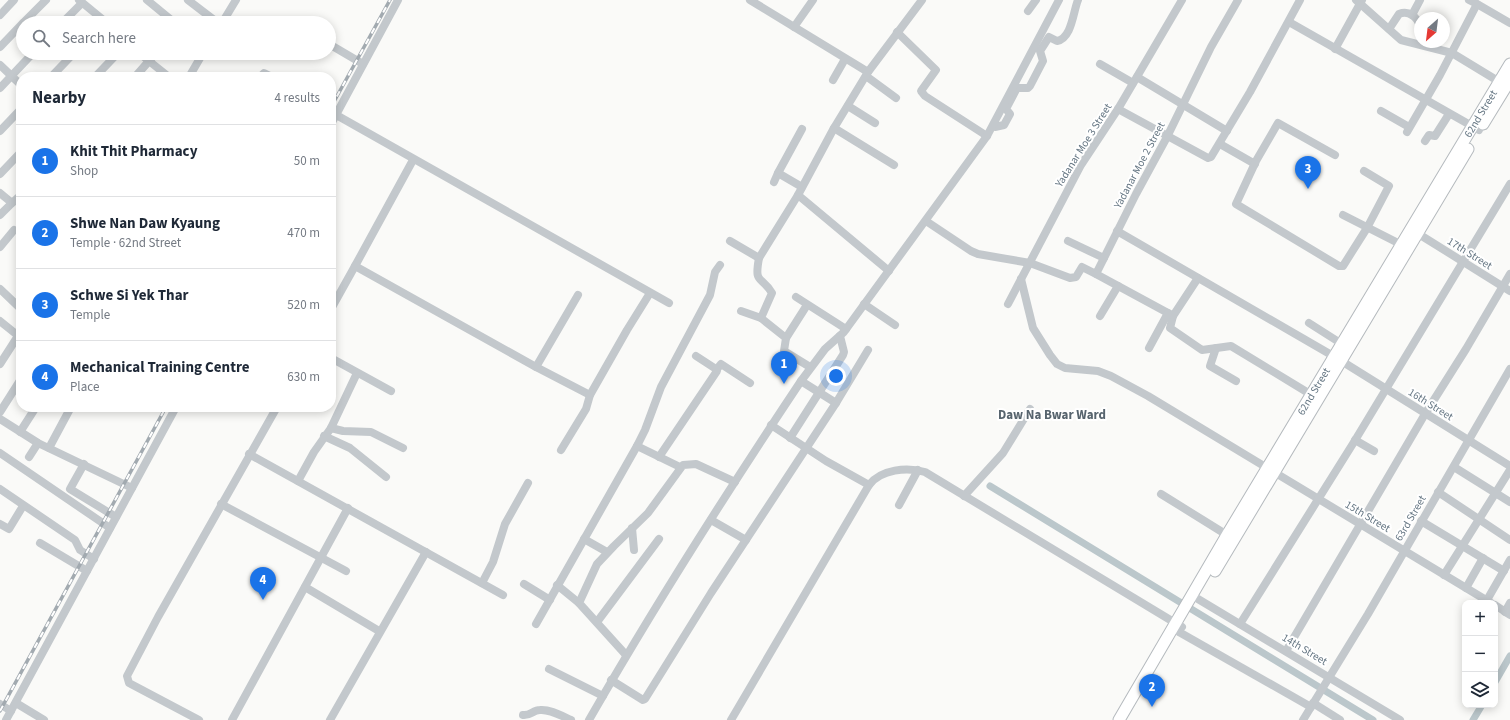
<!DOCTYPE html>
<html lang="en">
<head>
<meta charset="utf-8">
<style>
  :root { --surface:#fff; --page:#f2f2f3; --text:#1f2937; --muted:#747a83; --line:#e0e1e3; --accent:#1a73e8 }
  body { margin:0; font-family:"Source Sans 3",sans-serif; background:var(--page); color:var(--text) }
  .controls { position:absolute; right:12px; bottom:12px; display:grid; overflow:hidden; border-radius:8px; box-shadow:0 2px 10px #0003 }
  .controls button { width:36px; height:36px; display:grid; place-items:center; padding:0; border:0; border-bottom:1px solid var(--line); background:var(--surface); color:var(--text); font:20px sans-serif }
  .compass { position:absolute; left:1414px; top:12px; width:36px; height:36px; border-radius:50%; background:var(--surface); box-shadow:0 2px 10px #0003; rotate:208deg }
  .you { position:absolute; left:836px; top:376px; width:14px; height:14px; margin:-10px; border:3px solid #fff; border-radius:50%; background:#1a73e8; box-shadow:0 0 0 6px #1a73e833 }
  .badge { display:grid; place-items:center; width:26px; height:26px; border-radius:50%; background:var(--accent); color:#fff; font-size:13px; font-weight:700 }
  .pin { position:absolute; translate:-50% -33px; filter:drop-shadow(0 1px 2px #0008) }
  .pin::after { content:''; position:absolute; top:21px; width:14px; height:12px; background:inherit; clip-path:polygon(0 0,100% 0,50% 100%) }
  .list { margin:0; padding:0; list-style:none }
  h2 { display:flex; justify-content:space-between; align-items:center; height:52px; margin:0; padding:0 16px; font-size:17px }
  h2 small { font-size:13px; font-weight:400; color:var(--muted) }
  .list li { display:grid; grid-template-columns:26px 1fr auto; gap:12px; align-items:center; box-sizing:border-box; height:72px; padding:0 16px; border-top:1px solid var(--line) }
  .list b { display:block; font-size:15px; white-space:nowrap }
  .list p { margin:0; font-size:13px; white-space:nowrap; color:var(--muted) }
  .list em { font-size:13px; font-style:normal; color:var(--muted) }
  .icon { flex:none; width:22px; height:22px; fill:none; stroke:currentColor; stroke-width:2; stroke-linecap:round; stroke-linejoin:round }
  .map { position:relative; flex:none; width:1510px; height:720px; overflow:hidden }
  .search { position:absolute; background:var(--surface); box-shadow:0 2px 10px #0003; left:16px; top:16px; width:320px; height:44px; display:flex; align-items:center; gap:10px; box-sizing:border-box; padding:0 14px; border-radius:22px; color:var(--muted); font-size:15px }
  .panel { position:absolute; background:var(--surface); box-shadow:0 2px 10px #0003; left:16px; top:72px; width:320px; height:340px; border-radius:16px }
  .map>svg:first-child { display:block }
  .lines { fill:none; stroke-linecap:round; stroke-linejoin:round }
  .canal { stroke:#bbc7cb; stroke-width:7 }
  .major-casing { stroke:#b5babe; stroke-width:13 }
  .minor { stroke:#c3c8cc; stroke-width:8 }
  .major { stroke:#fff; stroke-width:11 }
  .rail-casing { stroke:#a2aab0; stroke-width:3.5 }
  .rail { stroke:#fff; stroke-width:2; stroke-dasharray:6; stroke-linecap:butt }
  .labels { text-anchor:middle; stroke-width:4; stroke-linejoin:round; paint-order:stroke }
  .street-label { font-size:11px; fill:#657683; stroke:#fff }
  .quarter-label { font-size:13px; font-weight:bold; fill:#57646e; stroke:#fff }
</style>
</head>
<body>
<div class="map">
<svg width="1510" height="720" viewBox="0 0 1510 720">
  <rect width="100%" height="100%" fill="#fafaf8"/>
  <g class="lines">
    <g class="canal">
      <polyline points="990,486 1373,720"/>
      <polyline points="1495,682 1510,656"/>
      <polyline points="1473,720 1482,705"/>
    </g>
    <g class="major-casing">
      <g id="major">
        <polyline points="1483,124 1510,80"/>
        <polyline points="1215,571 1468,149"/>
        <path id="s1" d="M 1119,720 L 1227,535 L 1510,64"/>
      </g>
    </g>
    <g class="minor">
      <polyline points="79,0 107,23"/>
      <polyline points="147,0 175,23"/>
      <polyline points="188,0 218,23"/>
      <polyline points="750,0 868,72"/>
      <polyline points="1356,0 1401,40 1452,53 1503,84"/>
      <polyline points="1477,4 1510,23"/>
      <polyline points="1028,11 1036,0"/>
      <polyline points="0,15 14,0"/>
      <polyline points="1412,15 1420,0"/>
      <polyline points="1289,22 1479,130"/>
      <polyline points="23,23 46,0"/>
      <polyline points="62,23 82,3"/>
      <polyline points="222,23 236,0"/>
      <polyline points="794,27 813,0"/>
      <path d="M 1389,29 L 1399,14 C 1409,10 1417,17 1420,26"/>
      <polyline points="897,32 936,70 921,91 925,96 987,136"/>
      <polyline points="329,44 363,64"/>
      <polyline points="0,47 23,23"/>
      <polyline points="1335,49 1362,0"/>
      <polyline points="139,53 169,77"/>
      <polyline points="1100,64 1133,83"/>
      <polyline points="0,65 21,85"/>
      <polyline points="866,76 896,98"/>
      <polyline points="51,77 74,53"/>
      <polyline points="95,77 118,53"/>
      <polyline points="135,77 156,53"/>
      <polyline points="189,77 203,53"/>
      <polyline points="260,77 264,73 272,77"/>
      <polyline points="1137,77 1227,131"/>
      <polyline points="833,80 845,59"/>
      <polyline points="0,88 33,53"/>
      <polyline points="848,106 875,123"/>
      <polyline points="1118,109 1208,158 1211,157 1250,92 1300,0"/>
      <polyline points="1381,111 1409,127"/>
      <polyline points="331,112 669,303"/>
      <polyline points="331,124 398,0"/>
      <path d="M 993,126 L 995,127 L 1004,125 L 1010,114 L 1006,109 L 1017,88 L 1028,88 L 1030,86 L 1043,61 L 1040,51 L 1049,37 L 1057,41 C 1072,38 1073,12 1078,0"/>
      <polyline points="834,128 894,165"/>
      <polyline points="802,129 778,173 802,187"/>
      <polyline points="0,131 21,109"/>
      <polyline points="1407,132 1440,75 1477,4 1469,0"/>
      <polyline points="1425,141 1429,135 1435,136 1449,114"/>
      <polyline points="1220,144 1255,164"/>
      <polyline points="1335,155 1278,123 1256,161 1236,204 1339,266 1343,266 1367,228 1389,186 1364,171"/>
      <polyline points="0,174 21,152"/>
      <polyline points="774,182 778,173"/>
      <polyline points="0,193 12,203 21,195"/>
      <polyline points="798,195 889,271"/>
      <polyline points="0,215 12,203"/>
      <polyline points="1343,215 1406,247"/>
      <polyline points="926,221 971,251 978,254 1030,263 1070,278 1076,277 1082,267 1096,274 1136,194 1167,137 1211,47 1238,0"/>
      <polyline points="1117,231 1335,357 1510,466"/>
      <polyline points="1417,233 1510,291"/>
      <polyline points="730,241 759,258"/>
      <polyline points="1068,241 1104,258"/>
      <polyline points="0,247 14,230"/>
      <polyline points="355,266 413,160"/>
      <polyline points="1096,274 1168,313 1173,316 1170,328 1202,350 1231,346 1315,397"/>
      <polyline points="1021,279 1033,328 1050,355 1057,364 1065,368 1098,371 1111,376 1148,396 1491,603"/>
      <polyline points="0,289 21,309"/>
      <polyline points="796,297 846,329"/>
      <polyline points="864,304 895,325"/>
      <polyline points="1008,304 1081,165 1118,109 1182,0"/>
      <polyline points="331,309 355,266 536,367 590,395"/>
      <polyline points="741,311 761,318"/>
      <polyline points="1100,316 1118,286"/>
      <polyline points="1173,316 1198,278"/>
      <polyline points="0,321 21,338"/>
      <polyline points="1309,323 1342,344"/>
      <polyline points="786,338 807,305"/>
      <polyline points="1149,348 1168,313"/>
      <polyline points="1216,348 1210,366 1236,381"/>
      <polyline points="331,358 391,391"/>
      <polyline points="0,364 18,336"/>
      <polyline points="536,367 578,295"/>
      <path d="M 810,367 L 784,351 L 786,338 L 761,318 L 772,293 C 761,275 754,285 759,258 L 798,195 L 834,128 L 868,72 L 922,0"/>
      <polyline points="717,369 721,364 750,383"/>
      <polyline points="801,381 836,403"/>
      <polyline points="0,412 21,379"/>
      <polyline points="0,419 38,443 132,488"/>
      <polyline points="771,425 826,461 869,485"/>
      <polyline points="331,428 343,431 371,432 403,448"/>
      <polyline points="20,432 36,407"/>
      <polyline points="324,436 350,448 386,477"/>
      <polyline points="790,438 843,355 844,352 840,336"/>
      <polyline points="1355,440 1374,451"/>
      <polyline points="637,446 680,467"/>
      <polyline points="49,448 71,407"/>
      <polyline points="561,450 586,409 590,395 627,330 650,293"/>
      <polyline points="0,453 110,528"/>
      <polyline points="249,454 503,595"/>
      <polyline points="29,457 38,443"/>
      <polyline points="659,457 717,371 716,369 696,356"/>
      <polyline points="84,464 70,489 116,517"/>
      <polyline points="1454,467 1510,502"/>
      <polyline points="298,481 314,452 331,428 357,373"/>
      <polyline points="0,489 75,540 80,550 94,559"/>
      <polyline points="1438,492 1510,540"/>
      <polyline points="1161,494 1227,535"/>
      <polyline points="964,496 1003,453 1030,409"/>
      <polyline points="221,504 346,571"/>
      <polyline points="899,505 918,470"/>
      <polyline points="711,520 746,540"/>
      <polyline points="1421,521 1504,571"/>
      <polyline points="0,524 9,529 23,506"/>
      <polyline points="632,528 634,550"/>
      <polyline points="584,539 607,552"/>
      <polyline points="40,543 87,571"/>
      <polyline points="1444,575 1510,470"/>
      <polyline points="482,583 493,562 505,524 528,483"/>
      <polyline points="524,584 550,600"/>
      <polyline points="557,585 579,603"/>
      <polyline points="305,587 379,631"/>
      <polyline points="1466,588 1483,558"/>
      <polyline points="1198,599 1400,720"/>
      <polyline points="1487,600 1510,560"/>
      <polyline points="1495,605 1510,615"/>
      <polyline points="1505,612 1510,603"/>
      <polyline points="597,622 659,539"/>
      <polyline points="536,624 637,446 645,430 661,387 710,295 715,272 720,265"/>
      <polyline points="1240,624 1354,442 1510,184"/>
      <polyline points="1179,632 1311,707"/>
      <polyline points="1286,651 1425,414 1466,349 1510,274"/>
      <polyline points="626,655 579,603 597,564 614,546 648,513 683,465 696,464 735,482"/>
      <polyline points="549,669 603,696"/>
      <polyline points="611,680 643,700 645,699 711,593 836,403 868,350"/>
      <polyline points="16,703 44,720"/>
      <polyline points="1313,703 1340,720"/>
      <polyline points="0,704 11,711"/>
      <path d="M 523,715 C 530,716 533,710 540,710 C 550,709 562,716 571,720"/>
      <polyline points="6,720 176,407"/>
      <polyline points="199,720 129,683 127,676 158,617 277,407"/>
      <polyline points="232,720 348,508"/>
      <polyline points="330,720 426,552"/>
      <path d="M 589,720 C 655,605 727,492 801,381 L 825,349 L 844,332 L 987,136 L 1059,0"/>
      <path d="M 731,720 L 869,485 C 881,469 907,467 925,472 L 1182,627"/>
      <polyline points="1303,720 1368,614 1510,369"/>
    </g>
    <use href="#major" class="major"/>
    <g class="rail-casing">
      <g id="rail">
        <polyline points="331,107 390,0"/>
        <polyline points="0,711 166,407"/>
      </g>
    </g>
    <use href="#rail" class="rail"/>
  </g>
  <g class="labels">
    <g class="street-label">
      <text dy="4" stroke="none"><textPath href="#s1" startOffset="706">62nd Street</textPath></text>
      <text transform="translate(1083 145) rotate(-58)" y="4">Yadanar Moe 3 Street</text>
      <text transform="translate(1139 165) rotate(-62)" y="4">Yadanar Moe 2 Street</text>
      <text transform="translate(1470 253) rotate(32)" y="4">17th Street</text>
      <text dy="4" stroke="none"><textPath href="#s1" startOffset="382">62nd Street</textPath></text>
      <text transform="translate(1431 404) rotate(32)" y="4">16th Street</text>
      <text transform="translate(1368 516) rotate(31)" y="4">15th Street</text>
      <text transform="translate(1410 518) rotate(-60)" y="4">63rd Street</text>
      <text transform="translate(1305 649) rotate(31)" y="4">14th Street</text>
    </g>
    <g class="quarter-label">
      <text x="1052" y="419">Daw Na Bwar Ward</text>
    </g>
  </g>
</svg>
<div class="controls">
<button>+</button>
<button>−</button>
<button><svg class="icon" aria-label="layers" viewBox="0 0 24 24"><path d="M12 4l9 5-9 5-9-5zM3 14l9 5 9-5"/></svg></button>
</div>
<svg class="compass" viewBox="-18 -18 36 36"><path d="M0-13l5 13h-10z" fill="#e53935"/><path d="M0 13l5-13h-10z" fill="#747a83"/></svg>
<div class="you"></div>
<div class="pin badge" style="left:784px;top:384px">1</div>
<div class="pin badge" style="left:1152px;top:707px">2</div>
<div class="pin badge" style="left:1308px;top:189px">3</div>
<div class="pin badge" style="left:263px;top:600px">4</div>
<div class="search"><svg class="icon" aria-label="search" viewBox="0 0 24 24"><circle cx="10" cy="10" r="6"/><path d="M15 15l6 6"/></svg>Search here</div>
<section class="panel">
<h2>Nearby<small>4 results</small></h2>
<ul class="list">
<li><span class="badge">1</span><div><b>Khit Thit Pharmacy</b><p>Shop</p></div><em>50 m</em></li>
<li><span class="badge">2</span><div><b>Shwe Nan Daw Kyaung</b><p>Temple · 62nd Street</p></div><em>470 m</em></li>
<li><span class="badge">3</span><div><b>Schwe Si Yek Thar</b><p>Temple</p></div><em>520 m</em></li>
<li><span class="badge">4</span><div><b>Mechanical Training Centre</b><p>Place</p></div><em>630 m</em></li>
</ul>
</section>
</div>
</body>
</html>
